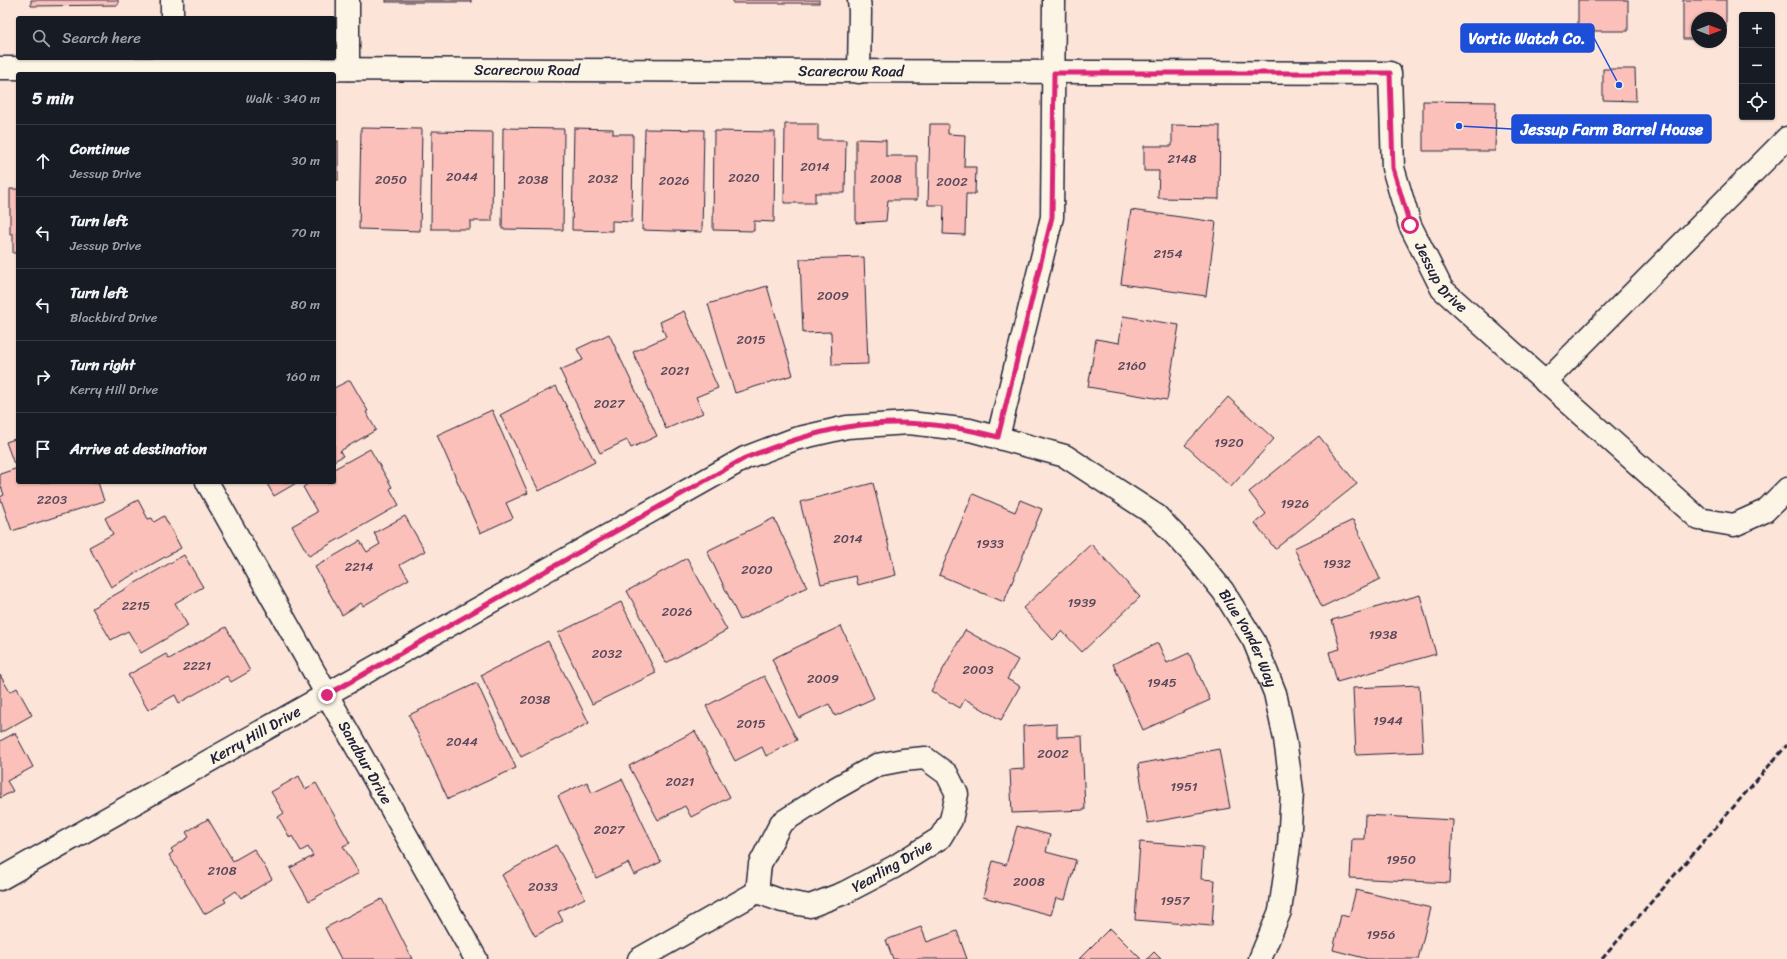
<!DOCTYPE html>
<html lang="en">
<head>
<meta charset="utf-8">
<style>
  :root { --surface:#171b24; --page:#20242c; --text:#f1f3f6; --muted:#9ea1a6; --line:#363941 }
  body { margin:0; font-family:Sriracha,sans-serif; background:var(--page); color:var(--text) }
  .controls { position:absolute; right:12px; top:12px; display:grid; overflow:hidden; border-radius:4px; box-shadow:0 1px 3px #0004 }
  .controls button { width:36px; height:36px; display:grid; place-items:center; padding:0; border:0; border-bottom:1px solid var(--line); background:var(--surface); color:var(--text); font:20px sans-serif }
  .compass { position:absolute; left:1691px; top:12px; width:36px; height:36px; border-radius:50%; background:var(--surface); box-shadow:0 1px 3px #0004; rotate:90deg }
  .stop { position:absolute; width:12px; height:12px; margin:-9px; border:3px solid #db2777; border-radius:50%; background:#fff }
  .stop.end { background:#db2777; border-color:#fff; box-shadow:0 1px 4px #0008 }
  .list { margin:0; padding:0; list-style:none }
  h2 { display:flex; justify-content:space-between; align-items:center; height:52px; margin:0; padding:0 16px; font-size:17px }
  h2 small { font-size:13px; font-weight:400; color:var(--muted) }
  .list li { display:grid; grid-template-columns:26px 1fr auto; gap:12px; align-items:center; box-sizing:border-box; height:72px; padding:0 16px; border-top:1px solid var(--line) }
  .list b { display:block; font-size:15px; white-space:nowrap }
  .list p { margin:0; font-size:13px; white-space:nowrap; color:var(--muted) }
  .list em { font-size:13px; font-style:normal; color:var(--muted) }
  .icon { flex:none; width:22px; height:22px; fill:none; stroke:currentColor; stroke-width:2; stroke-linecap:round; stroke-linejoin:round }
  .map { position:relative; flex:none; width:1787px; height:959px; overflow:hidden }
  .search { position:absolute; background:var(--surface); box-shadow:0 1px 3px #0004; left:16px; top:16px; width:320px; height:44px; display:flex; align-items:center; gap:10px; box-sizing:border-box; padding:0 14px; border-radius:4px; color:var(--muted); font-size:15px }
  .panel { position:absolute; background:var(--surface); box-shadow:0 1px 3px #0004; left:16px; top:72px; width:320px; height:412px; border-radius:4px }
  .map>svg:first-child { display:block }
  .building { fill:#fcc0ba; stroke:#22223b }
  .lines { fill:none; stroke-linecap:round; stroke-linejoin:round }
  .minor-casing { stroke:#22223b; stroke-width:25 }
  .minor { stroke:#fcf5e5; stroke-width:22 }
  .rail { stroke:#22223b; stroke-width:3; stroke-dasharray:6 3; stroke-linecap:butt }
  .route { stroke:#db2777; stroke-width:5 }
  .labels { text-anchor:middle; stroke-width:4; stroke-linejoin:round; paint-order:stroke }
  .number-label { font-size:13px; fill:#584a5b }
  .street-label { font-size:15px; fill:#22223b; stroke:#fcf5e5 }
  .leader { fill:none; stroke:#1d4ed8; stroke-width:1.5 }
  .callout-dot { fill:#1d4ed8; stroke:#fcf5e5; stroke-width:1.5 }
  .callout { fill:#1d4ed8; stroke:#1d4ed8; stroke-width:1.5 }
  .callout-label { font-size:16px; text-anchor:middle; font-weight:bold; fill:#fff }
</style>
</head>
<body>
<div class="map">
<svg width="1787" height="959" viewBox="0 0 1787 959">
  <rect width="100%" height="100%" fill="#fce5d8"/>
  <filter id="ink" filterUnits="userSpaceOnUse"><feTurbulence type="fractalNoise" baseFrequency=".025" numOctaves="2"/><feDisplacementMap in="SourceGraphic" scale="8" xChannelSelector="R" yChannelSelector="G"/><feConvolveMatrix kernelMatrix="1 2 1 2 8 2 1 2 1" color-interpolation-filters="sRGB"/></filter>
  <g filter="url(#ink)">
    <g class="building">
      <polygon points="31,0 118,0 118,5 31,6"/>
      <rect x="386" y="0" width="85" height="2"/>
      <rect x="733" y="0" width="86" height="3"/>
      <rect x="1578" y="0" width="50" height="31"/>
      <polygon points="1683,0 1726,0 1726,39 1721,39 1721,18 1697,18 1697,39 1683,39"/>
      <polygon points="1603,69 1635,69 1636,101 1603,100"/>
      <polygon points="1423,101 1496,102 1495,151 1423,151"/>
      <polygon points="785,124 818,124 818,140 846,140 845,193 815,193 815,203 784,203"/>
      <polygon points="930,124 948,124 948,134 965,135 964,167 976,167 975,194 966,194 965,235 943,234 944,205 928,205"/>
      <polygon points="1172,125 1220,126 1219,199 1158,198 1159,171 1144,171 1144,146 1172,146"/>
      <polygon points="361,128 422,129 420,231 359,229"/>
      <polygon points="503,128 564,129 563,230 502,229"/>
      <polygon points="574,128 613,129 613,134 633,134 632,222 612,221 612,231 572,230"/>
      <polygon points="645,129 704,130 702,232 642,230"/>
      <polygon points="432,131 493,132 492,221 470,221 470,229 431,229"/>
      <polygon points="714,131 775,132 774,222 754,221 754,231 713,230"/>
      <polygon points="856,139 886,140 886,156 917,156 917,200 888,200 886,221 856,223"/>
      <rect x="334" y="141" width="4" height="39"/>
      <polygon points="10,189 18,189 18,253 13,253 13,234 10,234"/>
      <polygon points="1131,210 1216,222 1206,296 1121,284"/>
      <polygon points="864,257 868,364 832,365 831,332 803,333 800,259"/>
      <polygon points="767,286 793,375 735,393 708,304"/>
      <polygon points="684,311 718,388 696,397 703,413 666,429 633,352 666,337 660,322"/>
      <polygon points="1123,316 1179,325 1167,400 1088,387 1096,339 1119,343"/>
      <polygon points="609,334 657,436 631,448 627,440 600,453 560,370 583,360 577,349"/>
      <polygon points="350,380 368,411 366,412 376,430 340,451 343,456 334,461 334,388"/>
      <polygon points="556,386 595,462 539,491 500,415"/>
      <polygon points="1228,397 1274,439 1231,487 1185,445"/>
      <polygon points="492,410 528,493 506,503 513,518 480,533 437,435"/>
      <polygon points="1319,436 1357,484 1275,549 1255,523 1266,514 1249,492"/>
      <polygon points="18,438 18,462 14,464 6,442"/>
      <polygon points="370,449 392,487 390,489 399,505 309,556 292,526 317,512 303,487 311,482 334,482 334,469"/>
      <polygon points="18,468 18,482 98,482 104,501 12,531 0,497 4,495 0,483 0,474"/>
      <polygon points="266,482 298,482 274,496"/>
      <polygon points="873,483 896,575 858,585 856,576 821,584 800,502"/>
      <polygon points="973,494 1015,512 1020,500 1042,509 1004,602 939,575"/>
      <polygon points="138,500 148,519 152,518 154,522 164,516 181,548 111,587 89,547 113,534 105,518"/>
      <polygon points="405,516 425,551 400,565 409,579 363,606 361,603 342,615 315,567 360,541 367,552 380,544 374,533"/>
      <polygon points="774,518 807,587 740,620 707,551"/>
      <polygon points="1353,520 1380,579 1322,607 1294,548"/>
      <polygon points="1091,544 1140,597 1082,652 1062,631 1053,640 1023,608"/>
      <polygon points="184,555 203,587 175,603 188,626 141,653 128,631 111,640 92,608"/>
      <polygon points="687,558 727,630 666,663 627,591"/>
      <polygon points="1420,595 1436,654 1337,682 1329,652 1340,649 1332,620"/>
      <polygon points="621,602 656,673 592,704 558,633"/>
      <polygon points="841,626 874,698 835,716 829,704 799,718 772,659"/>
      <polygon points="226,627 250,671 231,682 227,676 179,703 175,695 148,710 128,675 166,654 169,659"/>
      <polygon points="965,630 1018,660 1007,679 1020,686 1001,720 965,699 960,708 931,691"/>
      <polygon points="548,641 589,723 521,757 481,675"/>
      <polygon points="1158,643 1167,663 1189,653 1210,700 1143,730 1113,664"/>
      <polygon points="0,675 10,692 17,688 32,715 0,733"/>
      <polygon points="764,676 797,740 766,756 762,747 735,761 706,706"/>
      <polygon points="477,683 516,768 448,799 409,715"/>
      <polygon points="1419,685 1423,752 1356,755 1353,688"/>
      <polygon points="1057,724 1057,737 1082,736 1085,810 1012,813 1010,770 1024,769 1023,726"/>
      <polygon points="695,731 730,797 691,817 685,806 658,820 629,766"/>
      <polygon points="15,733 33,767 7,781 13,791 0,798 0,741"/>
      <polygon points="1219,749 1230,808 1148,823 1138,764"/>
      <polygon points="299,776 305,789 316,783 350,843 343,846 359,873 309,901 290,868 313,856 308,847 301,851 292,836 290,838 278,817 284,813 271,792"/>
      <polygon points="622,779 661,862 634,875 628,863 596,878 558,796 587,782 592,793"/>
      <polygon points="1365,815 1453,820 1450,883 1350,878 1352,839 1364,839"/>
      <polygon points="208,819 233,861 254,849 272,879 241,898 236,891 224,899 226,902 204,914 169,855 173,852 171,849 189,837 186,832"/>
      <polygon points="1017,826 1050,835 1046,852 1076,860 1065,900 1056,898 1051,915 983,897 993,861 1006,865"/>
      <polygon points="1140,842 1203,847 1201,879 1215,880 1212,926 1135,920"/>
      <polygon points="556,845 585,898 558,912 563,921 535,936 502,875"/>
      <polygon points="1356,890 1431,908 1418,959 1368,959 1333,950 1341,915 1349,917"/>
      <polygon points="382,899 412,959 341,959 325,928"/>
      <polygon points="921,927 927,942 957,931 967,959 893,959 886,940"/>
      <polygon points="1110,928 1141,959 1079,959"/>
      <polygon points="1154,952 1161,959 1147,959"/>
    </g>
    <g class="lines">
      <g class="minor-casing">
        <g id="minor">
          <polyline points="348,0 348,69"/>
          <polyline points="859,0 860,11 859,72"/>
          <polyline points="172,18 172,0"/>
          <path id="s1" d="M 0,68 L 1390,73 L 1393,168 L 1410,225 L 1442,289 L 1699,519 L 1734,525 L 1765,511 L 1787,489"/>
          <polyline points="1545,382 1787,138"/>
          <polyline points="998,437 1052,217 1054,0"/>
          <path id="s2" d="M 207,482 L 476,959"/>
          <polygon points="925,758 947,774 957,794 951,820 940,838 894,867 844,893 810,906 782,901 757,892 760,864 781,823 831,791 877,765 903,760"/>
          <path id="s3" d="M 0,879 L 745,458 L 795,439 L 847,427 L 909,423 L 970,430 L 1065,456 L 1157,516 L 1192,553 L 1223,591 L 1254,641 L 1275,693 L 1285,739 L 1292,791 L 1289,846 L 1280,911 L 1260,959"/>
          <polyline points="639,959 757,892"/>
        </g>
      </g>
      <use href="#minor" class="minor"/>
      <polyline class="rail" points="1602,959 1787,745"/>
    </g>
  </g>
  <g class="lines" filter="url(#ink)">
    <path class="route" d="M 327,695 L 745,458 C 778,445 811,433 847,427 C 897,419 949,424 998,437 L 1052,217 L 1054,73 L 1390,73 L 1393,168 L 1410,225"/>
  </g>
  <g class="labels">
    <g class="number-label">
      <text x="1182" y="163">2148</text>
      <text x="815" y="171">2014</text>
      <text x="462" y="181">2044</text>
      <text x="744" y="182">2020</text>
      <text x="603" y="183">2032</text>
      <text x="886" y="183">2008</text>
      <text x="391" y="184">2050</text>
      <text x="533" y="184">2038</text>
      <text x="674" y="185">2026</text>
      <text x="952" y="186">2002</text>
      <text x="1168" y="258">2154</text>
      <text x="833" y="300">2009</text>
      <text x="751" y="344">2015</text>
      <text x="1132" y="370">2160</text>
      <text x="675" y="375">2021</text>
      <text x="609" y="408">2027</text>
      <text x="1229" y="447">1920</text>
      <text x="52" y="504">2203</text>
      <text x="1295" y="508">1926</text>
      <text x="848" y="543">2014</text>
      <text x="990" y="548">1933</text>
      <text x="1337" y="568">1932</text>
      <text x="359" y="571">2214</text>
      <text x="757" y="574">2020</text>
      <text x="1082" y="607">1939</text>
      <text x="136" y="610">2215</text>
      <text x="677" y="616">2026</text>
      <text x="1383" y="639">1938</text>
      <text x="607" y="658">2032</text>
      <text x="197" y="670">2221</text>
      <text x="978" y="674">2003</text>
      <text x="823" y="683">2009</text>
      <text x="1162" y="687">1945</text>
      <text x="535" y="704">2038</text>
      <text x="1388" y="725">1944</text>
      <text x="751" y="728">2015</text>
      <text x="462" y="746">2044</text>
      <text x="1053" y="758">2002</text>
      <text x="680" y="786">2021</text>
      <text x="1184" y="791">1951</text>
      <text x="609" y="834">2027</text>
      <text x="1401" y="864">1950</text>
      <text x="222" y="875">2108</text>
      <text x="1029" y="886">2008</text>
      <text x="543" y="891">2033</text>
      <text x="1175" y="905">1957</text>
      <text x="1381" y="939">1956</text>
    </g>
    <g class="street-label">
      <text dy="5" stroke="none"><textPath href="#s1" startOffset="527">Scarecrow Road</textPath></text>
      <text dy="5" stroke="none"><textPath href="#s1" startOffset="851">Scarecrow Road</textPath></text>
      <text dy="5" stroke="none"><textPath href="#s1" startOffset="1606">Jessup Drive</textPath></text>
      <text dy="5" stroke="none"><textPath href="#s3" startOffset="1448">Blue Yonder Way</textPath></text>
      <text dy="5" stroke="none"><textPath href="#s3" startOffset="293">Kerry Hill Drive</textPath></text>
      <text dy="5" stroke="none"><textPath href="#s2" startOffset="322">Sandbur Drive</textPath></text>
      <text transform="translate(892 866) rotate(-30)" y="5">Yearling Drive</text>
    </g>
  </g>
  <path class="leader" d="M1619 85L1594 38M1459 126L1512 129"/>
  <g class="callout-dot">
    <circle cx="1619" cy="85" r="4"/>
    <circle cx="1459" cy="126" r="4"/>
  </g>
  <g class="callout">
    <rect x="1461" y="24" width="133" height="28" rx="4"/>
    <rect x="1512" y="115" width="199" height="28" rx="4"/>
  </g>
  <g class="callout-label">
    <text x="1527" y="44">Vortic Watch Co.</text>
    <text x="1612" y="135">Jessup Farm Barrel House</text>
  </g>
</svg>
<div class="controls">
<button>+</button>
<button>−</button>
<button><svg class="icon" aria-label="locate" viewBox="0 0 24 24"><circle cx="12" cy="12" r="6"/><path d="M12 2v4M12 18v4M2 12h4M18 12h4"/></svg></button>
</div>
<svg class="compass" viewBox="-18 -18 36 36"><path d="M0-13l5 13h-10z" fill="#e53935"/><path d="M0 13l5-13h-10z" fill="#9ea1a6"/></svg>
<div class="stop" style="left:1410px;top:225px"></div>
<div class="stop end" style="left:327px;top:695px"></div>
<div class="search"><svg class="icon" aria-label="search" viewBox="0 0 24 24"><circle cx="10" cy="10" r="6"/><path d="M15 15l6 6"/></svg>Search here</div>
<section class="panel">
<h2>5 min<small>Walk · 340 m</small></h2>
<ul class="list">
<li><svg class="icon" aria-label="ahead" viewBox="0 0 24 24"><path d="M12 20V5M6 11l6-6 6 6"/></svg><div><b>Continue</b><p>Jessup Drive</p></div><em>30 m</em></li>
<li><svg class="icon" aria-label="left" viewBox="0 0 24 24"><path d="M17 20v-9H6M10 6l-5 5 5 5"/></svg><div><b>Turn left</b><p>Jessup Drive</p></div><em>70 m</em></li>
<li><svg class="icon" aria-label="left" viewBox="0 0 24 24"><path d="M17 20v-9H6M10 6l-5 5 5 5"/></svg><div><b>Turn left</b><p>Blackbird Drive</p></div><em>80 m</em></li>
<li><svg class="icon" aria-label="right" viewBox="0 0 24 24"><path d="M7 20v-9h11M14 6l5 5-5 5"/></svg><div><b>Turn right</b><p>Kerry Hill Drive</p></div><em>160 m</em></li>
<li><svg class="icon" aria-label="arrive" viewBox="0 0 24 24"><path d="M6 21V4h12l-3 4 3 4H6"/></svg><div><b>Arrive at destination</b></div></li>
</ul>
</section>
</div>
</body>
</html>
